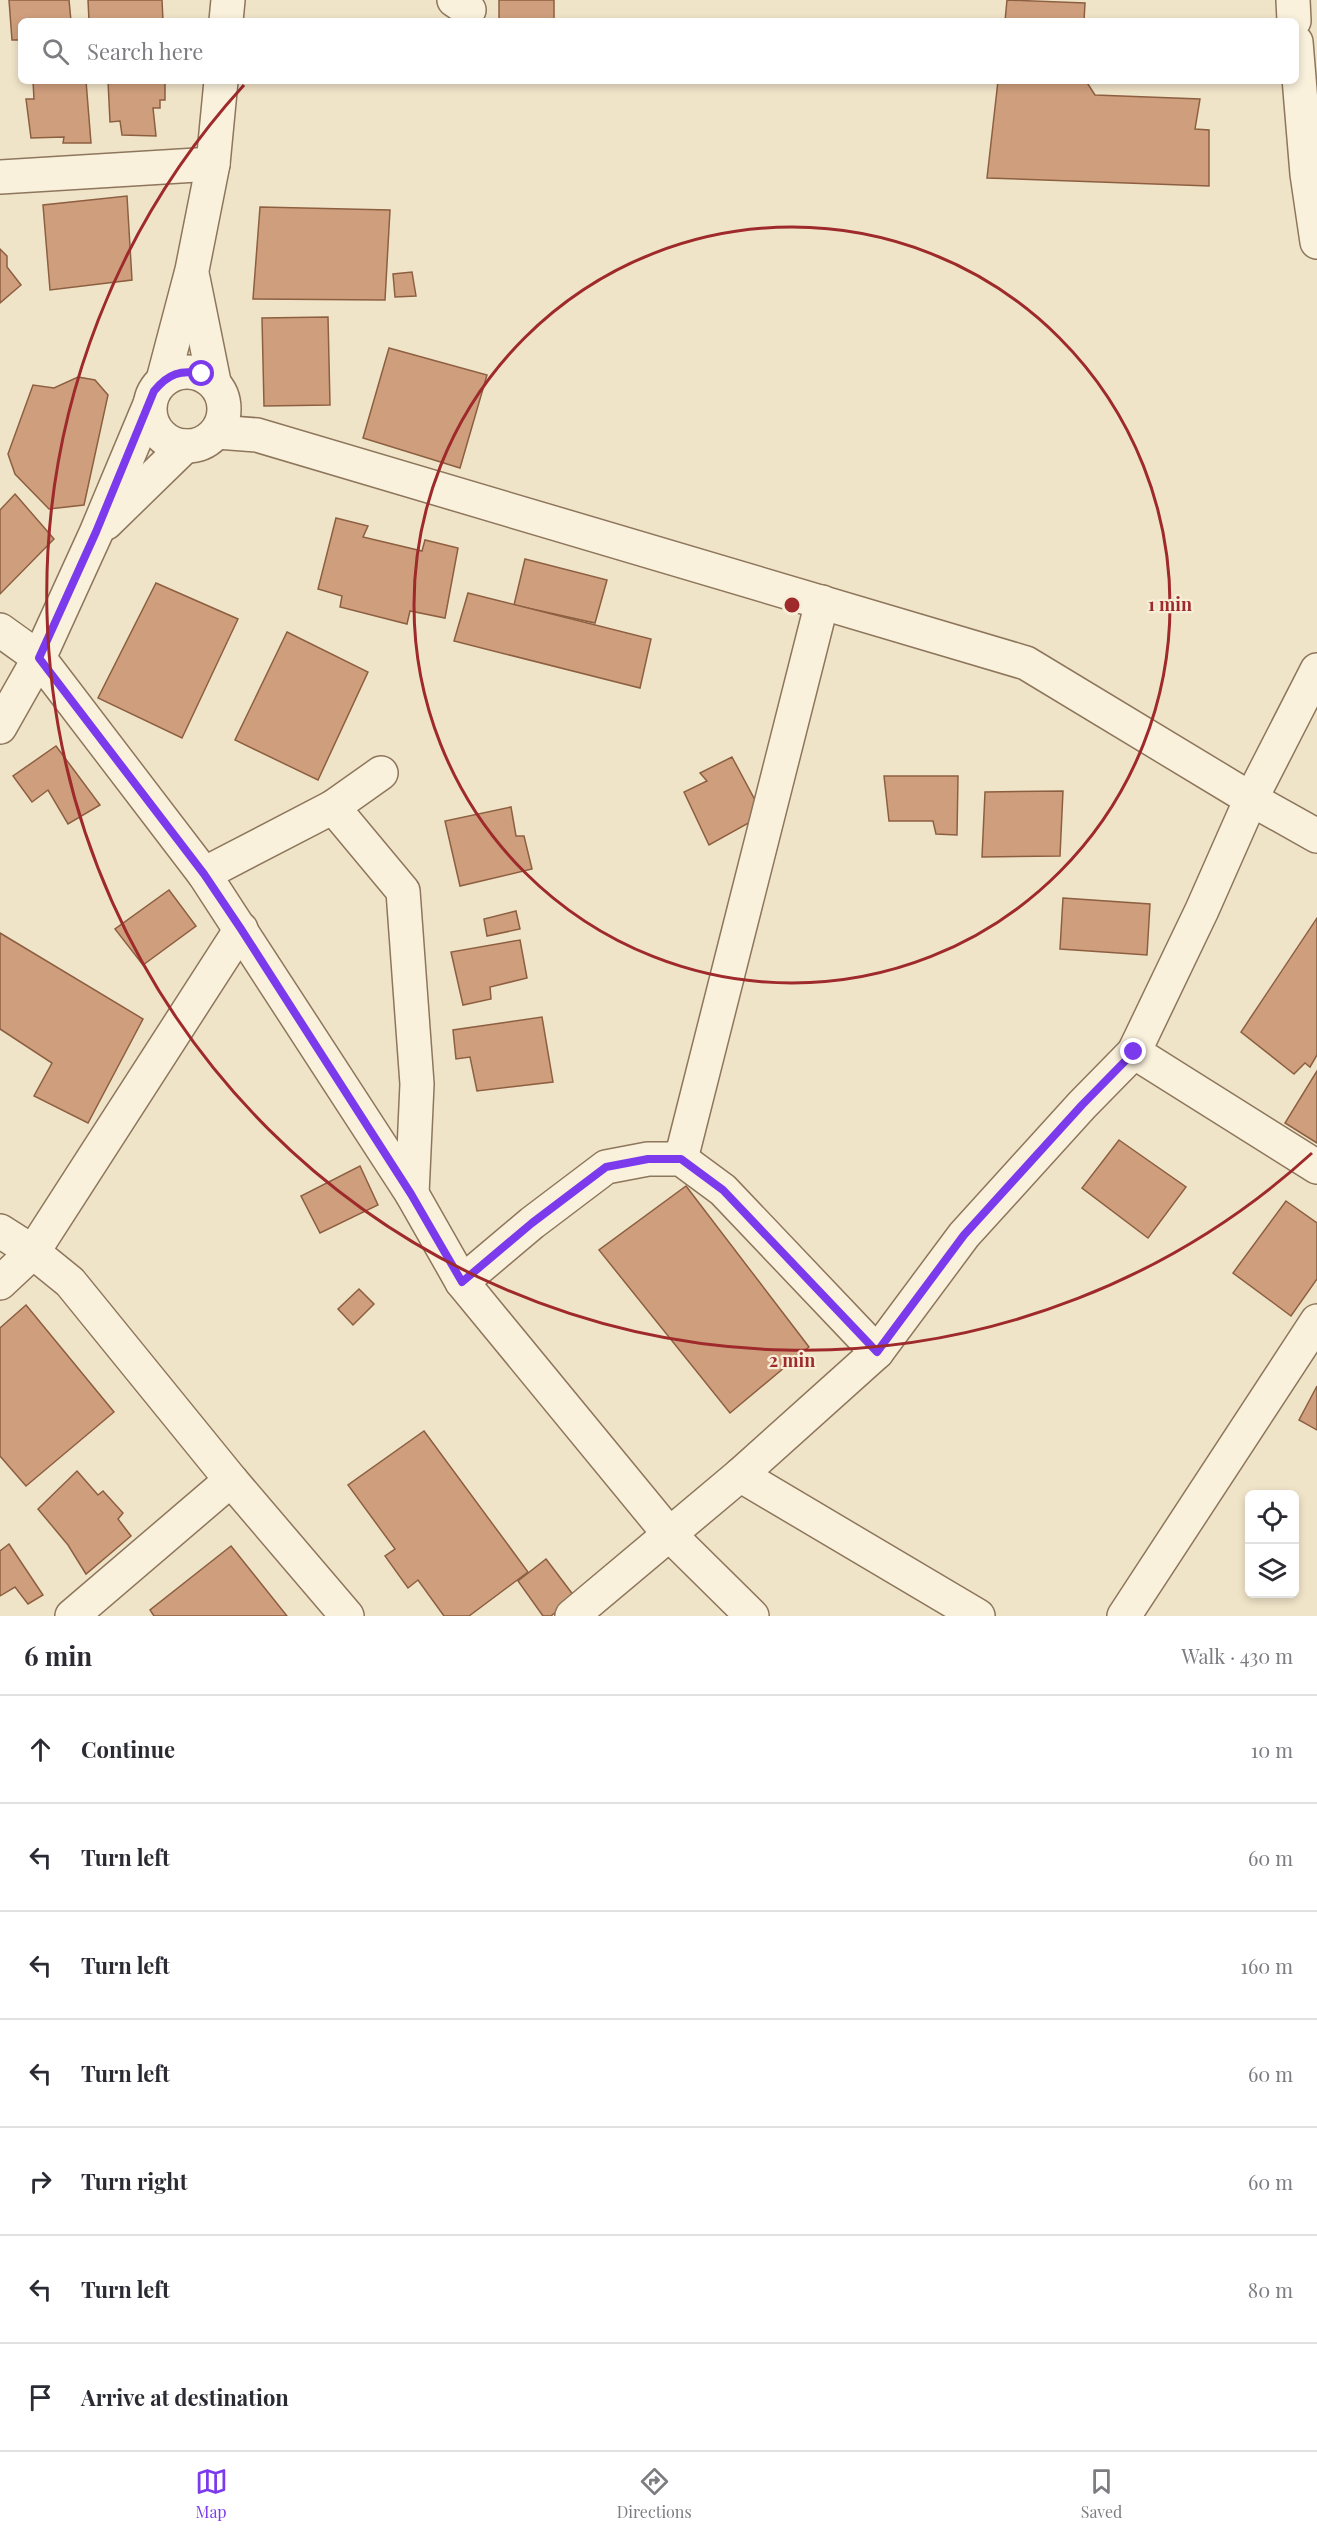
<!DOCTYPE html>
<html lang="en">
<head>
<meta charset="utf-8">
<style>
  :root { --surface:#fff; --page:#f2f2f3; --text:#2b2b33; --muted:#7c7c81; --line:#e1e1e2; --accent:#7c3aed }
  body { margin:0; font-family:"Playfair Display",serif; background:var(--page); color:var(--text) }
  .controls { position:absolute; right:18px; bottom:18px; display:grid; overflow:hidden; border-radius:9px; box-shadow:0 3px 9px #0003 }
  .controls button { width:54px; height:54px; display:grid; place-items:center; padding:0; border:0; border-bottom:2px solid var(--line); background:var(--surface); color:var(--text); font:30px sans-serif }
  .stop { position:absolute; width:18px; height:18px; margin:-14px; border:4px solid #7c3aed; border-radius:50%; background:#fff }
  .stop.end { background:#7c3aed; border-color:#fff; box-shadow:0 2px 6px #0008 }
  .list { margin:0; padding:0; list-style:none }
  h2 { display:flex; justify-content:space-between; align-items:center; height:78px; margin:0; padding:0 24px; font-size:26px }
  h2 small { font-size:20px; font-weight:400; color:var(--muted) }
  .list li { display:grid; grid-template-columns:39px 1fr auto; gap:18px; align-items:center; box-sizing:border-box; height:108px; padding:0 24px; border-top:2px solid var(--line) }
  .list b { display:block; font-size:22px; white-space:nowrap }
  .list em { font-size:20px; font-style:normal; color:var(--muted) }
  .icon { flex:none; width:33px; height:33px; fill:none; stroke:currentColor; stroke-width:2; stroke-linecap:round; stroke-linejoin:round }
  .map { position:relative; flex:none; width:1317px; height:1616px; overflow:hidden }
  .search { position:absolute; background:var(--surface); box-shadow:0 3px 9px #0003; left:18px; right:18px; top:18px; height:66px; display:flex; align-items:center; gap:15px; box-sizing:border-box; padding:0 21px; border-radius:9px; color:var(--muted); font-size:22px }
  .sheet { height:834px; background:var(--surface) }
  nav { display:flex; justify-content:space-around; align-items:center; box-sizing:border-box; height:84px; border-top:2px solid var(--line); background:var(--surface); font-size:16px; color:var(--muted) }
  nav a { display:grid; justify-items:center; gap:3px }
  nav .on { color:var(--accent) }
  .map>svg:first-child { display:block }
  .building { fill:#cf9f7d; stroke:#8d5f41; stroke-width:1.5 }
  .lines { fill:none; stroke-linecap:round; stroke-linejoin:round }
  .minor-casing { stroke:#8d765c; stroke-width:36 }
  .tertiary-casing { stroke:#8d765c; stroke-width:36 }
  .minor { stroke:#faf1dc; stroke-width:33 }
  .tertiary { stroke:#faf1dc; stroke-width:33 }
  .route { stroke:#7c3aed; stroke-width:8 }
  .ring { fill:none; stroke:#9e2a2b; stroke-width:3 }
  .centre { fill:#9e2a2b; stroke:#f7eed8; stroke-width:3 }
  .ring-label { font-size:18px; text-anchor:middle; font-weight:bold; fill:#9e2a2b; stroke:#f7eed8; stroke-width:4.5; stroke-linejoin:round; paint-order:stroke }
</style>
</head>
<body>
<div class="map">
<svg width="1317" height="1616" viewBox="0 0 1317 1616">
  <rect width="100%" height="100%" fill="#f0e4c8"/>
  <g class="building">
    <polygon points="9,0 69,0 71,21 21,21 21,40 12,40"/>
    <polygon points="88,0 162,0 163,21 89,21"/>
    <rect x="499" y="0" width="55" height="21"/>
    <polygon points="1007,0 1085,3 1084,21 1005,21"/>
    <polygon points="33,81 86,81 91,143 63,143 64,137 31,138 26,99 34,99"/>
    <polygon points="108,81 165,81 165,100 160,100 160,108 153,108 156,136 122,135 120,121 110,122"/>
    <polygon points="998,81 1086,81 1095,95 1200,99 1195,129 1209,130 1209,186 987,178"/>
    <polygon points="127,196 132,280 50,290 43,205"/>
    <polygon points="260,207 390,210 385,300 253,299"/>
    <polygon points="0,249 7,256 7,267 21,285 0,303"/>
    <polygon points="412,272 416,296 395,297 393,274"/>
    <polygon points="328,317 330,405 264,406 262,318"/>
    <polygon points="389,348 487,375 460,468 363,438"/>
    <polygon points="78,377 95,380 108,395 84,505 49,509 15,474 8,454 33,385 54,388"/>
    <polygon points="15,494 54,539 0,594 0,510"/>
    <polygon points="336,518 368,526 363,537 422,551 425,540 458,548 445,618 410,611 407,624 340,607 342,596 318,589"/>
    <polygon points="525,559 607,580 595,623 514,605"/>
    <polygon points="156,583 238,619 182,738 98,698"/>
    <polygon points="468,593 651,639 640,688 454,641"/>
    <polygon points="287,632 368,672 318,780 235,740"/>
    <polygon points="56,746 100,805 68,824 48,790 32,802 13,776"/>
    <polygon points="732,757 763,815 709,845 684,792 707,781 700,773"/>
    <polygon points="884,776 958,776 957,835 936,834 933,821 889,821"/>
    <polygon points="1063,791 1060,856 982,857 985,792"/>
    <polygon points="511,807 516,836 524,836 532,869 460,886 445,821"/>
    <polygon points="169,890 196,926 143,965 115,929"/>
    <polygon points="1063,898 1150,904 1147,955 1060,949"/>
    <polygon points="516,911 520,929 487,936 484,919"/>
    <polygon points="1317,918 1317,1055 1310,1067 1305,1063 1294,1074 1241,1032"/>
    <polygon points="0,933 143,1019 88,1123 34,1096 52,1063 0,1029"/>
    <polygon points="520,940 527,978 490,987 491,999 463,1005 451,952"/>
    <polygon points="542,1017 553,1082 477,1091 470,1057 456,1059 453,1030"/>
    <polygon points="1317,1071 1317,1143 1285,1123"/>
    <polygon points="1119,1140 1186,1187 1148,1238 1082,1188"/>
    <polygon points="360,1166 378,1205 320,1233 301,1196"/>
    <polygon points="686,1186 809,1347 730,1413 599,1250"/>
    <polygon points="1286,1201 1317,1223 1317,1279 1291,1316 1233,1273"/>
    <polygon points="359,1289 374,1304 353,1325 338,1309"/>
    <polygon points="26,1305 114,1412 26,1486 0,1456 0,1328"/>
    <polygon points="1317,1386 1317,1430 1299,1420"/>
    <polygon points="424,1431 528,1572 469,1616 444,1616 418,1580 408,1588 385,1556 395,1549 348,1485"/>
    <polygon points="77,1471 98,1495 103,1491 123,1513 118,1519 131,1536 86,1574 68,1545 38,1509"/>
    <polygon points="9,1544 43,1595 28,1604 15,1587 0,1596 0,1551"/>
    <polygon points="231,1546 287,1616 154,1616 150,1610"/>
    <polygon points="546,1559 574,1596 551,1616 543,1616 518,1581"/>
  </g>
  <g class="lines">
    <g class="minor-casing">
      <g id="minor">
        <polyline points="454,0 469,10"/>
        <polyline points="1293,0 1294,21"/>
        <polyline points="1296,42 1307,174 1317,242"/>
        <polyline points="0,177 213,164"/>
        <polyline points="0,630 39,658 204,874 412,1194 462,1282 670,1535 752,1616"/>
        <polyline points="333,807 403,891 417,1084 412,1194"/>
        <polyline points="204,874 333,807 381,773"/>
        <polyline points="1134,1052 1317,1167"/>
        <polyline points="681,1159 822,602"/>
        <polyline points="0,1231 33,1252 70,1282 231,1480 347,1616"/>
        <polyline points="462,1282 532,1223 606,1167 648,1159 681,1159 723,1190 877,1352"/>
        <polyline points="0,1283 33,1252 241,929"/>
        <polyline points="740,1475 978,1616"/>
        <polyline points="72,1616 231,1480"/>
        <polyline points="572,1616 740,1475 877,1352 964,1235 1082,1105 1134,1052 1202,910 1251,799 1317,670"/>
        <polyline points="1124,1616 1317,1321"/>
      </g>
    </g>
    <g class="tertiary-casing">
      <g id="tertiary">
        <polyline points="226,21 228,0"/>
        <polyline points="193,278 214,382"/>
        <circle cx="187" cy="409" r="37"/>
        <polyline points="163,380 192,270 213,164 221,81"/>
        <polyline points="217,432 257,435 1026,663 1251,799 1317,836"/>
        <polyline points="106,523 185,446"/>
        <polyline points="0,727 39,658 96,533 150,404"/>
      </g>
    </g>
    <use href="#minor" class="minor"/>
    <use href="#tertiary" class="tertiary"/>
  </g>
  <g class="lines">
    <path class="route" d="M 202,374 C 181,369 168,374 154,391 L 96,532 L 39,658 L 204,874 L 241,929 L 411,1194 L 462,1282 L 532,1223 L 606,1167 L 648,1159 L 681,1159 L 723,1190 L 877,1352 L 964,1235 L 1082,1105 L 1134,1052"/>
  </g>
  <g class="ring">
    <circle cx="792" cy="605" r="378"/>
    <path d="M1312 1153A756 756 0 0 1 244 85"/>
  </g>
  <circle cx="792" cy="605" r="9" class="centre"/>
  <g class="ring-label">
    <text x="1170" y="611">1 min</text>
    <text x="792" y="1367">2 min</text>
  </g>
</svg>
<div class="controls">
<button><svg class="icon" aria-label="locate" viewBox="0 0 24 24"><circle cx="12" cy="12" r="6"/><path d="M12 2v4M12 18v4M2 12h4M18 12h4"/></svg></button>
<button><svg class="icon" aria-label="layers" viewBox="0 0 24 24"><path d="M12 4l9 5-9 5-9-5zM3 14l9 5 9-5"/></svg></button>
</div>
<div class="stop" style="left:202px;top:374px"></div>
<div class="stop end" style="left:1134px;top:1052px"></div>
<div class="search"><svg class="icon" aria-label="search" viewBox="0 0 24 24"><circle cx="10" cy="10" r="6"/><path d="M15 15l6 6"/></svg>Search here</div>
</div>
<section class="sheet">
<h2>6 min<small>Walk · 430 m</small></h2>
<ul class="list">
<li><svg class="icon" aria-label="ahead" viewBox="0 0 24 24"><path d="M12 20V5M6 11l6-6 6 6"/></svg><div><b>Continue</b></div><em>10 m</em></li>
<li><svg class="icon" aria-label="left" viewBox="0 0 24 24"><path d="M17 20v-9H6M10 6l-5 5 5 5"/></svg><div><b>Turn left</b></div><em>60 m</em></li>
<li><svg class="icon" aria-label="left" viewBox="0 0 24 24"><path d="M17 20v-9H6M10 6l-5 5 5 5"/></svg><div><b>Turn left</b></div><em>160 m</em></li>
<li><svg class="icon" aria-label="left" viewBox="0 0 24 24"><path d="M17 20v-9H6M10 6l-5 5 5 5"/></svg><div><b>Turn left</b></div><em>60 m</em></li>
<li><svg class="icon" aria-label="right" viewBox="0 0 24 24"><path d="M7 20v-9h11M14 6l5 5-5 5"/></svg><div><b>Turn right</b></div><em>60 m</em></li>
<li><svg class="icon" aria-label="left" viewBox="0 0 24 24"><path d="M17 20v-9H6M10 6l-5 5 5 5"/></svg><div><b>Turn left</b></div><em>80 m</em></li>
<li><svg class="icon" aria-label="arrive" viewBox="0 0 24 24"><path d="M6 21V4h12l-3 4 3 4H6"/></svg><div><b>Arrive at destination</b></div></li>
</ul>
</section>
<nav>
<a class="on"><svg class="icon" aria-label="map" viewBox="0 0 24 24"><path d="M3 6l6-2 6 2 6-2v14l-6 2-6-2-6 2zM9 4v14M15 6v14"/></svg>Map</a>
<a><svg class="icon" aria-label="directions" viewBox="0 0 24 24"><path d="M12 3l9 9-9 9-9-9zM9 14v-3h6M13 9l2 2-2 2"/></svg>Directions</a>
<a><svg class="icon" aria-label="saved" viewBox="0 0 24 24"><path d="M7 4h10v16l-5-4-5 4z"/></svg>Saved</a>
</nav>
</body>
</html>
